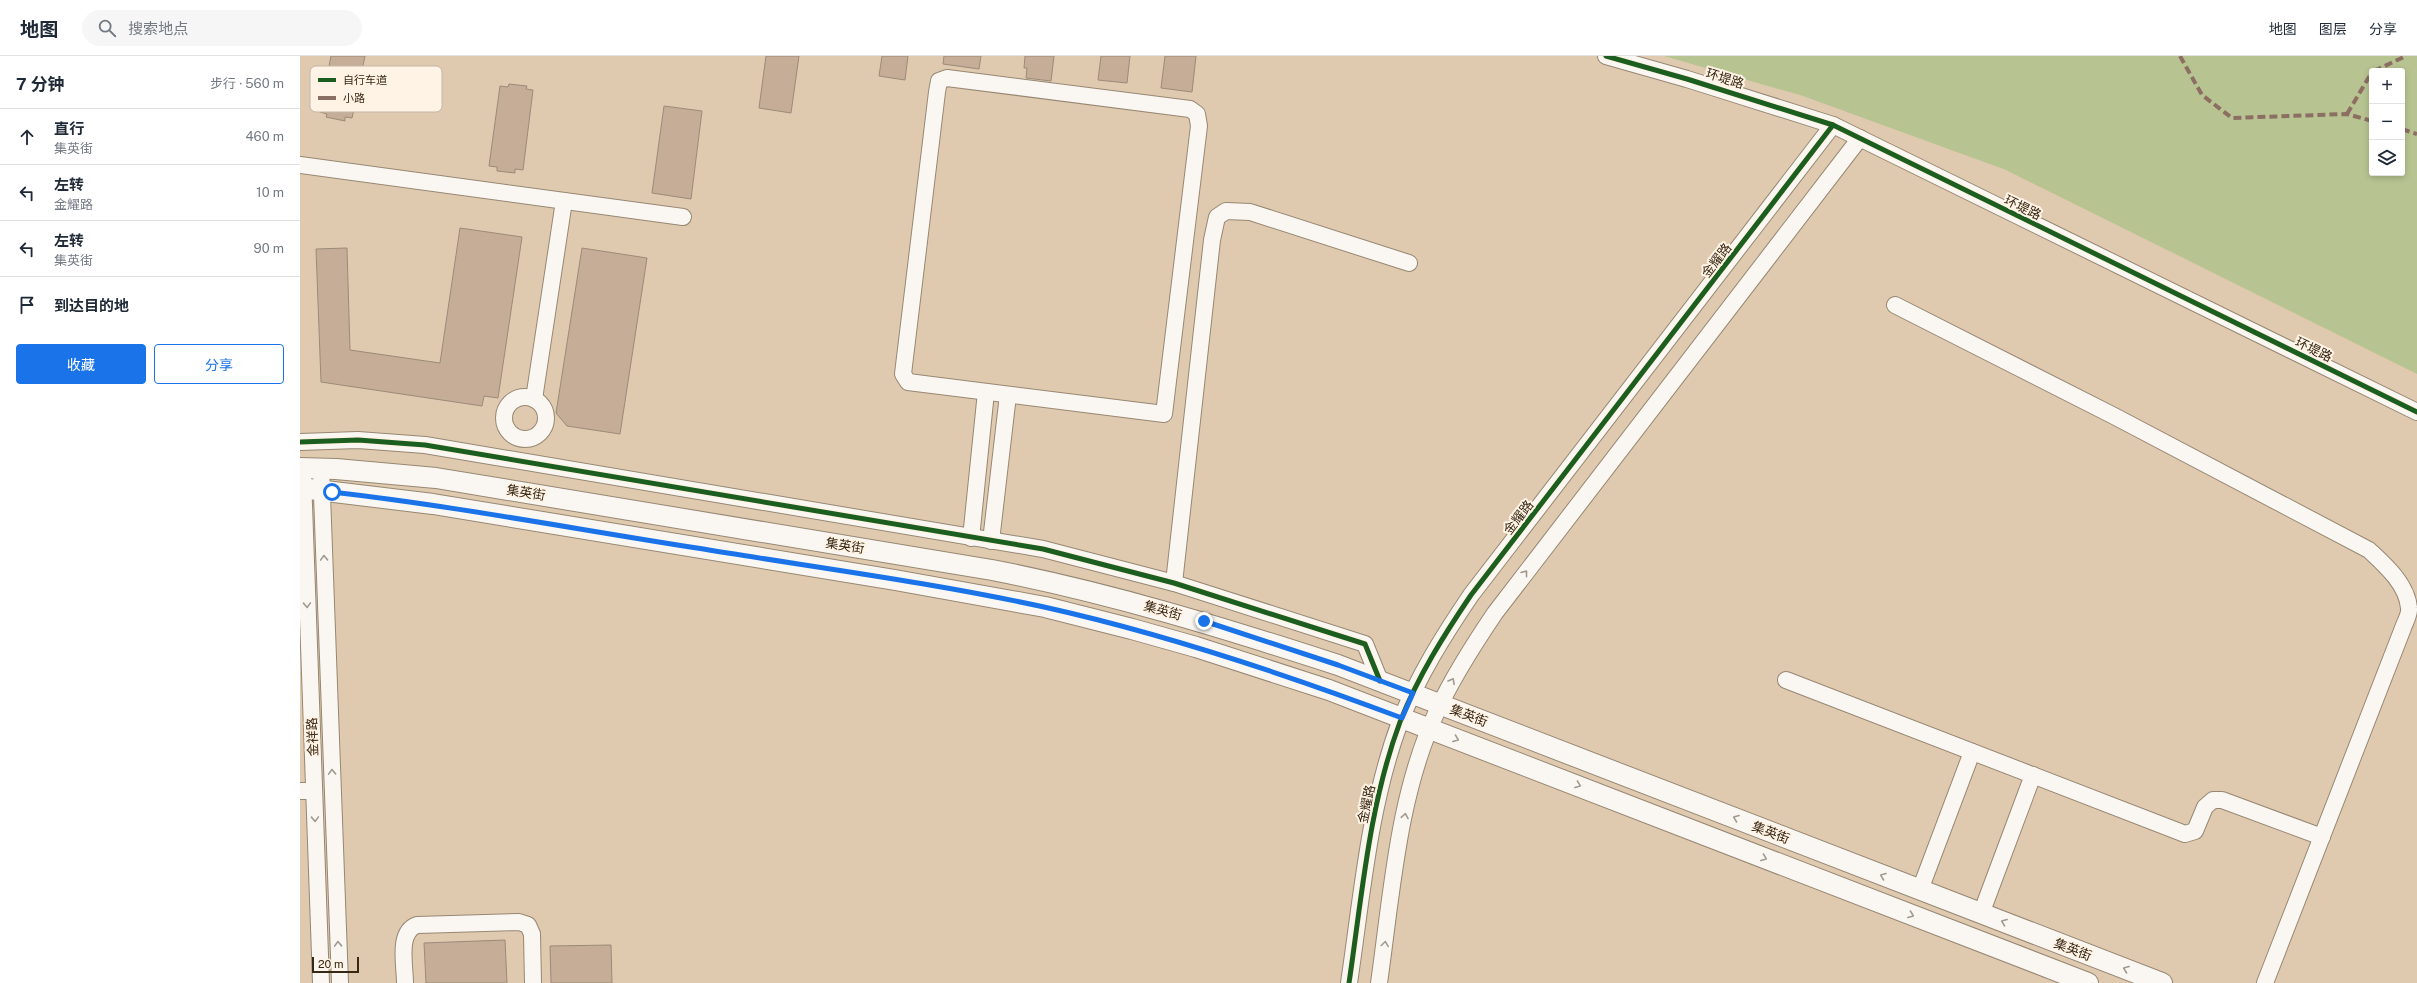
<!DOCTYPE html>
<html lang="zh">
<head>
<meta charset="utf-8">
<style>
  :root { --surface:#fff; --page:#f6f6f7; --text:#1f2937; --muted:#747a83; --line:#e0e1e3; --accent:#1a73e8 }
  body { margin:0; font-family:"Public Sans","Noto Sans SC",sans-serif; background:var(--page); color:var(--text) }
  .controls { position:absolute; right:12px; top:12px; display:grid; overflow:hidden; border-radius:4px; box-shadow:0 2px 6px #0003 }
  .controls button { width:36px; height:36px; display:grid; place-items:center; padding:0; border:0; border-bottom:1px solid var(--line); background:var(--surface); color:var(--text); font:20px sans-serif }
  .scale { position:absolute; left:12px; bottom:10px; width:47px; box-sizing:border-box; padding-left:4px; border:2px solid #372814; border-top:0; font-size:11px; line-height:14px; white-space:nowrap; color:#372814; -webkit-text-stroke:3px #fff3e5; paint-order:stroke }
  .stop { position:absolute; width:12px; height:12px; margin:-9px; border:3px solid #1a73e8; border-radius:50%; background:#fff }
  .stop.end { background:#1a73e8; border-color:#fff; box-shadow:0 1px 4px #0008 }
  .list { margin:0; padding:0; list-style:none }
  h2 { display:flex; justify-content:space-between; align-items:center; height:52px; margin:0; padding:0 16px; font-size:17px }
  h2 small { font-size:13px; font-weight:400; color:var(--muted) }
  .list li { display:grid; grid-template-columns:26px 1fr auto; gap:12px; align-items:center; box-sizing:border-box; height:56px; padding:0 16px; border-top:1px solid var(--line) }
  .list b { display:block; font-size:15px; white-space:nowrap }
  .list p { margin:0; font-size:13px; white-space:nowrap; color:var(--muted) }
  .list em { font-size:13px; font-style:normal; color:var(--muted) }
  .actions { display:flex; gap:8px; padding:12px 16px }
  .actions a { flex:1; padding:9px 0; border:1px solid var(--accent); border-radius:4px; text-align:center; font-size:14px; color:var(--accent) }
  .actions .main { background:var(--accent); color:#fff }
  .icon { flex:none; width:22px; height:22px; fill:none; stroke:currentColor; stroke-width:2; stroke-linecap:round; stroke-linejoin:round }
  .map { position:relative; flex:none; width:2117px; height:927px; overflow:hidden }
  header { display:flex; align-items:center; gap:24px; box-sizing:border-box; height:56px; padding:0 20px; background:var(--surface); border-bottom:1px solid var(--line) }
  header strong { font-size:19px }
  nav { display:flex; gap:22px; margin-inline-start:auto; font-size:14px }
  .search { width:280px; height:36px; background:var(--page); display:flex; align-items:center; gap:10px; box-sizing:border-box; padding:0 14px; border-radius:22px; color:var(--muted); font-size:15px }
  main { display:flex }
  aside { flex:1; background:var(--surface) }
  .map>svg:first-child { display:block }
  .green { fill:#b7c491; fill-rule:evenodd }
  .building { fill:#c5ad98; stroke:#9c8a78 }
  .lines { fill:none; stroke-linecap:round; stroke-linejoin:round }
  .minor-casing { stroke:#978772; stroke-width:18 }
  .major-casing { stroke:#978772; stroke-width:22 }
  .minor { stroke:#faf7f3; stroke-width:16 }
  .major { stroke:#faf7f3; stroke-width:20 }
  .quiet { stroke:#8d6e63; stroke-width:4; stroke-dasharray:8 4; stroke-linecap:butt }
  .cycleway-casing { stroke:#fff3e5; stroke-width:8 }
  .cycleway { stroke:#1b5e20; stroke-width:5 }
  .oneway { stroke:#a29a8f }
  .route { stroke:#1a73e8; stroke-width:5 }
  .labels { text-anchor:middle; stroke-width:4; stroke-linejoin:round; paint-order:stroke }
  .street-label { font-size:13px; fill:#372814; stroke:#fff3e5 }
  .key { fill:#fff3e5; stroke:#c3b6a6; stroke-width:1 }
  .key-label { font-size:11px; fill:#372814 }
</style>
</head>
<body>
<header>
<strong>地图</strong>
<div class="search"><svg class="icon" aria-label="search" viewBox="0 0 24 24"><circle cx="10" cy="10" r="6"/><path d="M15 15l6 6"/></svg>搜索地点</div>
<nav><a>地图</a><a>图层</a><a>分享</a></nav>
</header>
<main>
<aside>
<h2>7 分钟<small>步行 · 560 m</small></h2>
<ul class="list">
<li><svg class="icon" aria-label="ahead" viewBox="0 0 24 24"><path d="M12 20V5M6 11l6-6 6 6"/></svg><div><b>直行</b><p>集英街</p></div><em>460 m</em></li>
<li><svg class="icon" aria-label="left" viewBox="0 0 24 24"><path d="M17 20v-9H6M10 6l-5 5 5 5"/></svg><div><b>左转</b><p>金耀路</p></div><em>10 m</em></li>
<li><svg class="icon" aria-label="left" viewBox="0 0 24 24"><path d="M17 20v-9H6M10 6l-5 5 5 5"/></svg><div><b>左转</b><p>集英街</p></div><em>90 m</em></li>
<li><svg class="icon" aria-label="arrive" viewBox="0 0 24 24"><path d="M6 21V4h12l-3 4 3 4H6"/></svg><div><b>到达目的地</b></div></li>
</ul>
<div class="actions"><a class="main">收藏</a><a>分享</a></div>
</aside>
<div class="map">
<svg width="2117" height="927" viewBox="0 0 2117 927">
  <rect width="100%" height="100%" fill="#dfcab0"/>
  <path class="green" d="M 1364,0 L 2117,0 L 2117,318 L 1706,114 L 1503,40 ZM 2072,15 L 2102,15 L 2102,117 L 2072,117 Z"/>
  <g class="building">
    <polygon points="31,0 65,0 52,62 45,61 45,65 26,61 27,58 20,56"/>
    <polygon points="466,0 499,0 491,57 459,52"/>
    <polygon points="582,0 608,0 605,24 579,20"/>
    <polygon points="644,0 681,0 679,13 643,8"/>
    <polygon points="725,0 754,0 751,25 726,22 727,12 724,12"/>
    <polygon points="801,0 830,0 827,27 798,24"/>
    <polygon points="865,0 896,0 892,36 861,32"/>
    <polygon points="209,28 227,30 226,33 233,34 223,114 215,113 215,117 197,115 197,111 189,110 200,30 208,31"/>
    <polygon points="364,50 402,55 391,143 352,137"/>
    <polygon points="160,172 222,181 198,342 184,340 182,350 21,326 16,193 47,192 50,294 140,307"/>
    <polygon points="282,192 347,202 320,378 267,370 256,357"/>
    <polygon points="205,884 207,927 126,927 124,887"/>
    <polygon points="311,889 312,927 251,927 250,890"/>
  </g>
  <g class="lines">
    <g class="minor-casing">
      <g id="minor">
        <polyline points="1306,0 1387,23 1533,69 2117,356"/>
        <polygon points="647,22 890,53 897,58 899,70 864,358 608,326 603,318 637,36 639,25"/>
        <polyline points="0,109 383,161"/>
        <path d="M 1595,249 L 1814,360 L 2069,494 C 2085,509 2107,528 2109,552 C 2110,558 2105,566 2103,572 L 1965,927"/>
        <circle cx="225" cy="362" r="21"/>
        <polyline points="234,343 264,145"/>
        <polyline points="0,386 58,384 125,389 743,493 874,527 1065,588 1080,625"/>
        <polyline points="21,412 40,927"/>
        <polyline points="3,421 21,927"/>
        <polyline points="671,482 686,336"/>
        <polyline points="691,485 708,339"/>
        <polyline points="874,527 912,184 917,161 926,155 950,156 1109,207"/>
        <polyline points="1486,624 1885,778 1895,775 1905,751 1913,744 1922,744 2022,781"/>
        <polyline points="0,735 14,735"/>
        <polyline points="1620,834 1672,696"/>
        <polyline points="1681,858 1733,719"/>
        <path d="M 105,927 C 105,909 97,876 117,869 L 219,866 L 228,869 L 232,878 L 233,927"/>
        <path d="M 1049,927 C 1062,840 1069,749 1100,666 C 1118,620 1144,579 1171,539 L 1533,69"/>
        <path d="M 1079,927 C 1092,836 1098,737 1138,653 C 1154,619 1174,588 1195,557 L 1560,82"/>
      </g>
    </g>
    <g class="major-casing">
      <g id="major">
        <path d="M 0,412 L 36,413 L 136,422 L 692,514 C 810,537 924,572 1038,609 L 1862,927"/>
        <polyline points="0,432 133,448 595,524 745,551 832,573 896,591 1029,634 1788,927"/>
      </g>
    </g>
    <use href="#minor" class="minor"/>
    <use href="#major" class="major"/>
    <g class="quiet">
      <polyline points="1880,0 1902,39 1932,62 2047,58 2072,65"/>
      <polyline points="2074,15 2106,0"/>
      <polyline points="2047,58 2072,16"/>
      <polyline points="2102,73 2117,78"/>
    </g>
    <g class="cycleway-casing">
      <g id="cycleway">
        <polyline points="1306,0 1387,23 1533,69 2117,356"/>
        <polyline points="0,386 58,384 125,389 743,493 874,527 1065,588 1080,625"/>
        <path d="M 1049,927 C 1062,840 1069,749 1100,666 C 1118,620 1144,579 1171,539 L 1533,69"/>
      </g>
    </g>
    <use href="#cycleway" class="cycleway"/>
  </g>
  <defs><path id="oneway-chevron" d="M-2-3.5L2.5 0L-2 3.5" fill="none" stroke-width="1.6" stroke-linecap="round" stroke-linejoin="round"/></defs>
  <g class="oneway">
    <use href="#oneway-chevron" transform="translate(24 502) rotate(-92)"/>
    <use href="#oneway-chevron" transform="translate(1225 517) rotate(-52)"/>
    <use href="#oneway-chevron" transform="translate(7 549) rotate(88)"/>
    <use href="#oneway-chevron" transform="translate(1152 625) rotate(-61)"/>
    <use href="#oneway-chevron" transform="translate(1156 683) rotate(21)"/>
    <use href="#oneway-chevron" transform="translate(32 716) rotate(-92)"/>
    <use href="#oneway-chevron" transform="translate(1278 729) rotate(21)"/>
    <use href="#oneway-chevron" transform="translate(1105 760) rotate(-79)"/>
    <use href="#oneway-chevron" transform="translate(1436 762) rotate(-159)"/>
    <use href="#oneway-chevron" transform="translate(15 763) rotate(88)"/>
    <use href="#oneway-chevron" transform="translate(1464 802) rotate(21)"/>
    <use href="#oneway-chevron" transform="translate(1583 820) rotate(-159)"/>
    <use href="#oneway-chevron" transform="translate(1611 859) rotate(21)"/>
    <use href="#oneway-chevron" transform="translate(1704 866) rotate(-159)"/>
    <use href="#oneway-chevron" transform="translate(38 888) rotate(-92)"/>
    <use href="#oneway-chevron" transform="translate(1085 888) rotate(-82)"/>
    <use href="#oneway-chevron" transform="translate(1826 913) rotate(-159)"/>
  </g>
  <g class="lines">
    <path class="route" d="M 32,436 C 154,450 275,473 397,492 C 512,511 630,526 744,551 C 866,578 985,618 1102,662 L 1113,637 L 1038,609 L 904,565"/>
  </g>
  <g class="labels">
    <g class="street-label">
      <text transform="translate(1425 22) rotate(17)" y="5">环堤路</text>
      <text transform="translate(1723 151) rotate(26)" y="5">环堤路</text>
      <text transform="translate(1416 204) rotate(-52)" y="5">金耀路</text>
      <text transform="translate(2014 293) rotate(26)" y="5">环堤路</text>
      <text transform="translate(226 436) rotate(9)" y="5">集英街</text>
      <text transform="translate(1218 461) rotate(-52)" y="5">金耀路</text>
      <text transform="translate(545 489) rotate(9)" y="5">集英街</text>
      <text transform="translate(863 554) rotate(16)" y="5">集英街</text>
      <text transform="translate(1169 659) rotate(21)" y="5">集英街</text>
      <text transform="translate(12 681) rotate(-92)" y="5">金祥路</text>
      <text transform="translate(1066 748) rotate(-78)" y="5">金耀路</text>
      <text transform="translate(1471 776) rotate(21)" y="5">集英街</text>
      <text transform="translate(1773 893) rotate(21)" y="5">集英街</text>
    </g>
  </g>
  <rect x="10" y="10" width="132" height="46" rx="6" class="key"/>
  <rect x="18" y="22" width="18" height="4" fill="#1b5e20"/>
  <rect x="18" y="40" width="18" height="4" fill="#8d6e63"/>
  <g class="key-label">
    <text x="43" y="28">自行车道</text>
    <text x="43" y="46">小路</text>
  </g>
</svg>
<div class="controls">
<button>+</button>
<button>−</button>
<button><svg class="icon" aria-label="layers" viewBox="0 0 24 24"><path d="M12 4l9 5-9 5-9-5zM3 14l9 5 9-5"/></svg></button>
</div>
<div class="scale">20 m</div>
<div class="stop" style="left:32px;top:436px"></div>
<div class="stop end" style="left:904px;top:565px"></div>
</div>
</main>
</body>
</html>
